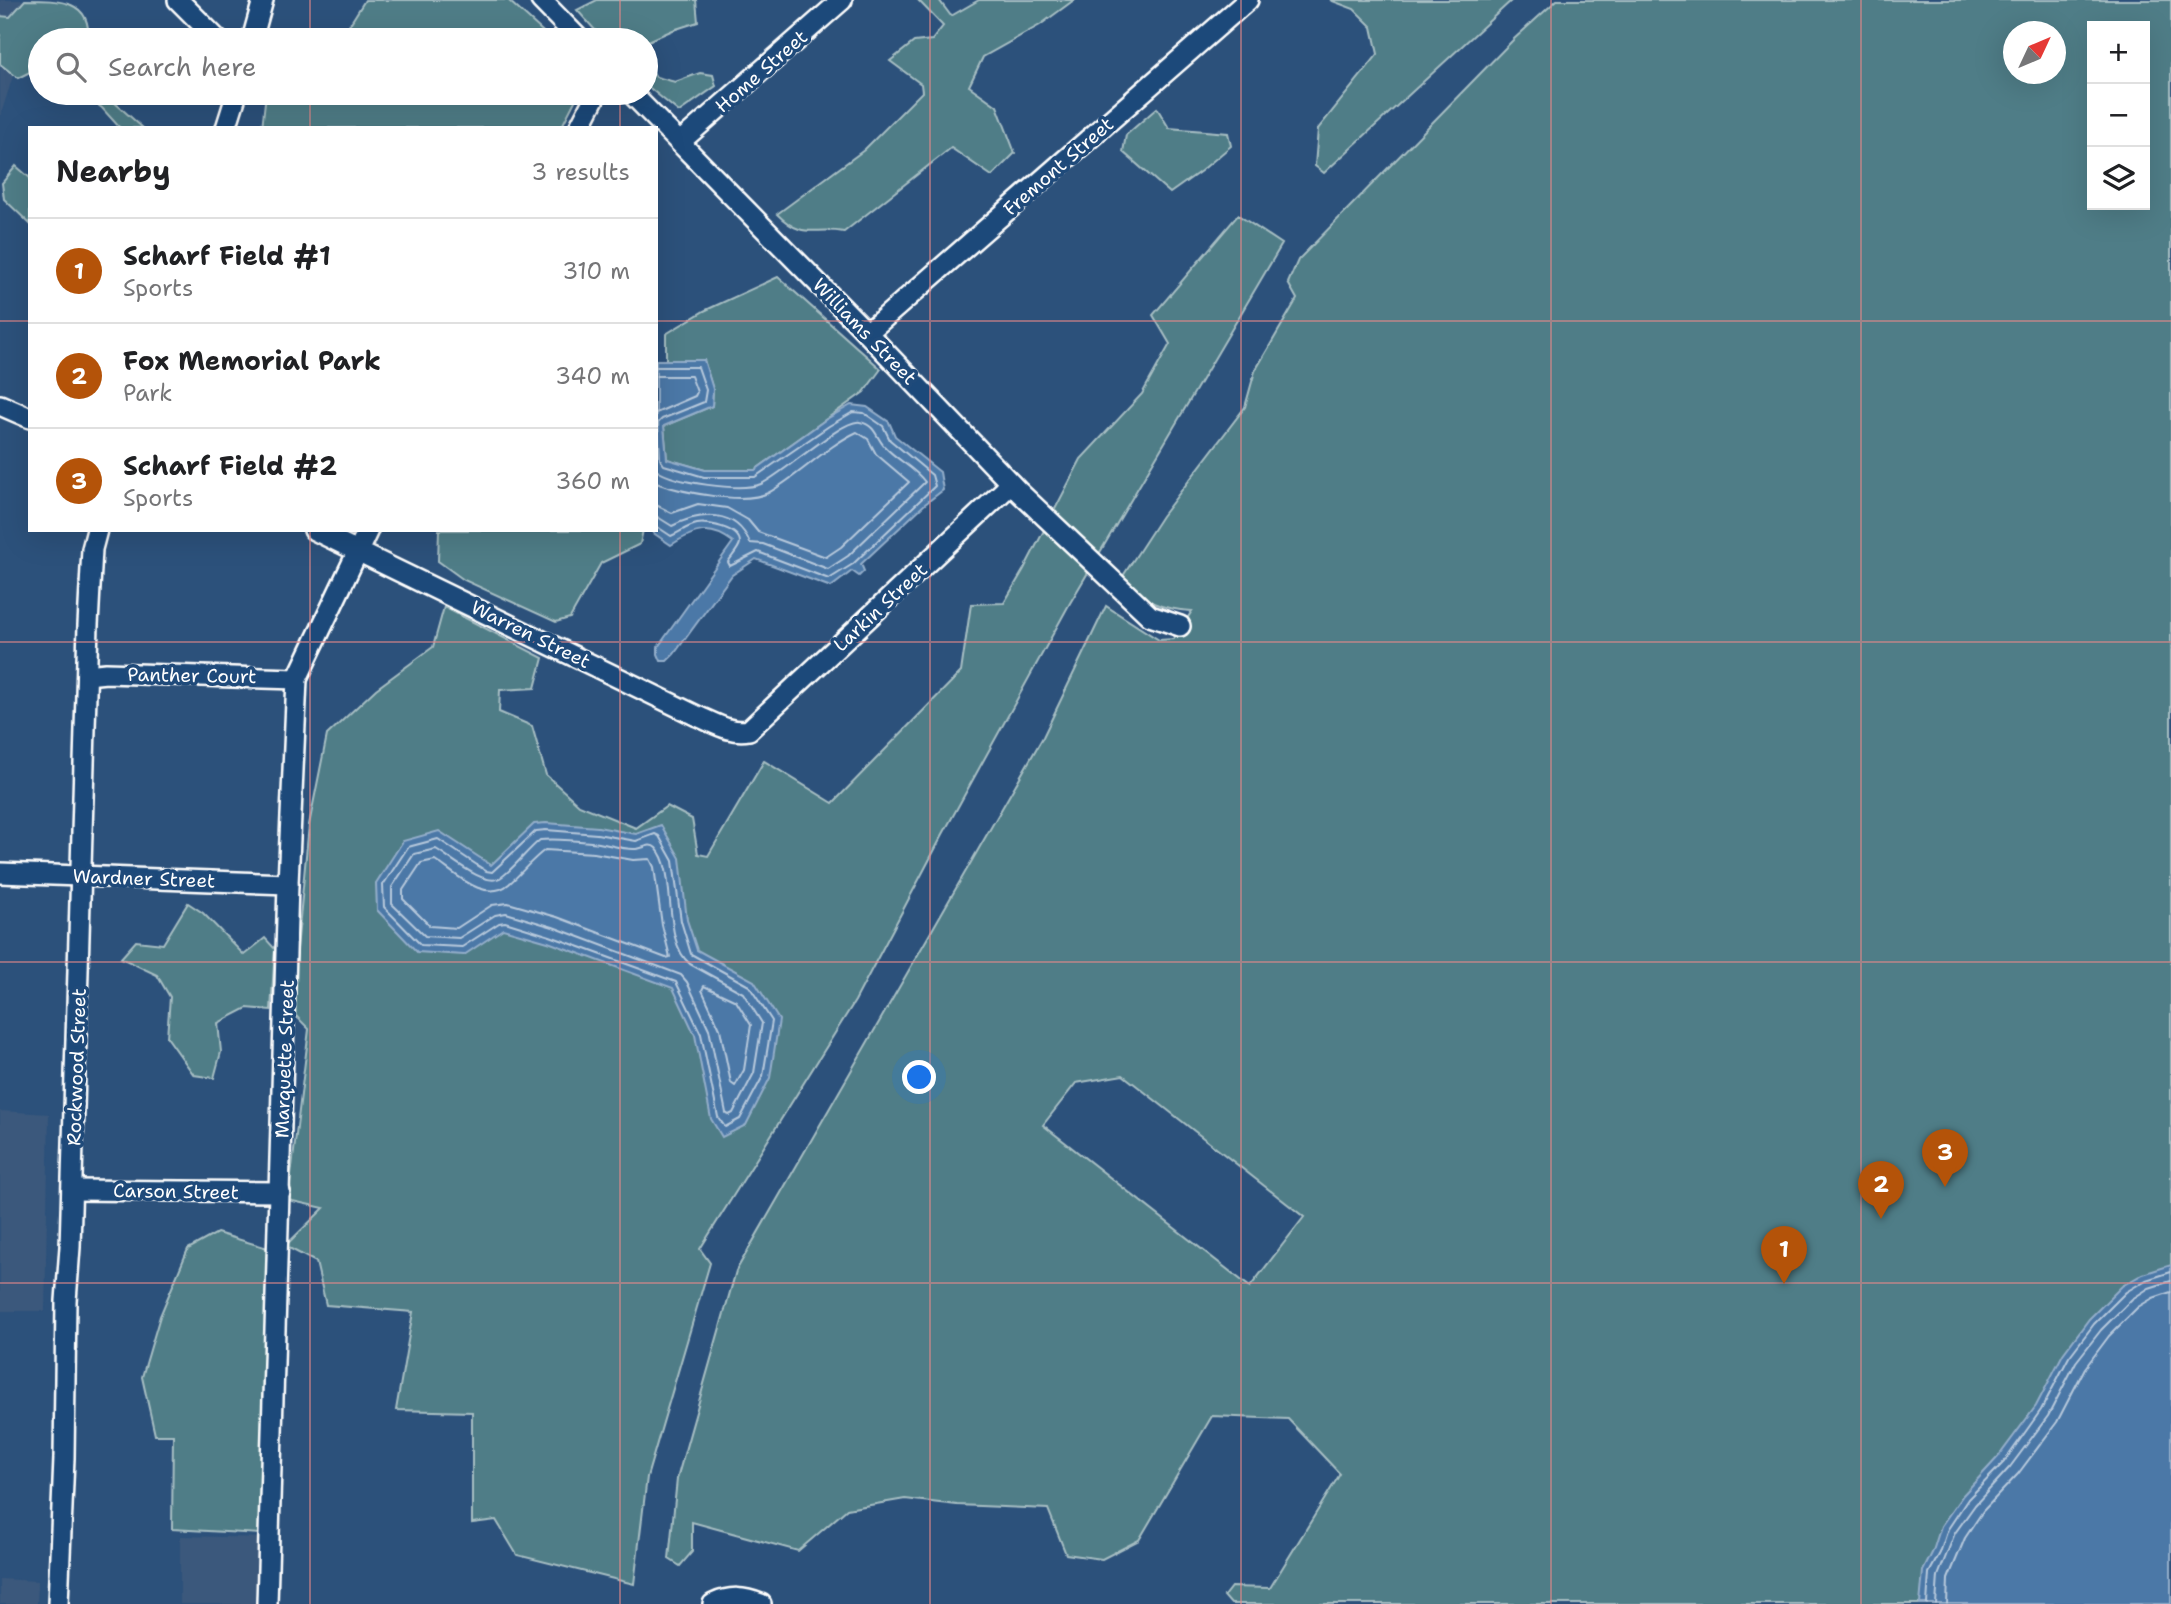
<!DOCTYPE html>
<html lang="en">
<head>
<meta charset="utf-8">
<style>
  :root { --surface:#fff; --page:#f2f2f2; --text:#202124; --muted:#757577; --line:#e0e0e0; --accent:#b45309 }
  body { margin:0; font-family:"Shantell Sans",sans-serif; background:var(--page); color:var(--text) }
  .controls { position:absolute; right:21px; top:21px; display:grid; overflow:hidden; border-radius:0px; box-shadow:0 7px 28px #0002 }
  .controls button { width:63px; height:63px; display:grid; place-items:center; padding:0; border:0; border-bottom:2px solid var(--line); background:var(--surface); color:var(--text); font:35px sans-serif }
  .compass { position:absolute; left:2003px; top:21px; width:63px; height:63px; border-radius:50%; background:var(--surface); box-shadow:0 7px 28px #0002; rotate:46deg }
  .you { position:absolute; left:920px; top:1078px; width:24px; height:24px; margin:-18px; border:5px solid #fff; border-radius:50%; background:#1a73e8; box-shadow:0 0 0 10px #1a73e833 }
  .badge { display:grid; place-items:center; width:46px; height:46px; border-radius:50%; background:var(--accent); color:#fff; font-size:23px; font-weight:700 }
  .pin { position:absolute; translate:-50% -58px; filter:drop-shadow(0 2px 4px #0008) }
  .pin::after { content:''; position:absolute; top:37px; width:24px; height:21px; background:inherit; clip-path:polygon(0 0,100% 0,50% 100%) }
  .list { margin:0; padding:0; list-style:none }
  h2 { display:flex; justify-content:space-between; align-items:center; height:91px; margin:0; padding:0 28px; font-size:30px }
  h2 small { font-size:23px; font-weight:400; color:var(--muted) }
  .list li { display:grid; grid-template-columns:46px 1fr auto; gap:21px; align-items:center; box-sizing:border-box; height:105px; padding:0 28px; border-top:2px solid var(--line) }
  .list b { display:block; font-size:26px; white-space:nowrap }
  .list p { margin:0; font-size:23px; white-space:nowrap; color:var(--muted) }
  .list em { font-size:23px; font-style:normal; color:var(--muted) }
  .icon { flex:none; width:38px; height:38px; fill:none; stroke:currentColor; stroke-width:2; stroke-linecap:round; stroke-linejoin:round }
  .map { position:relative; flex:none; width:2171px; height:1604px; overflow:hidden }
  .search { position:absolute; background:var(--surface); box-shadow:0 7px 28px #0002; left:28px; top:28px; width:630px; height:77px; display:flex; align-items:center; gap:18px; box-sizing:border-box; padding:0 24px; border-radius:38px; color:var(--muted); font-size:26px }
  .panel { position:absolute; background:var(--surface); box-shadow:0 7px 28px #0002; left:28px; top:126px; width:630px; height:406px; border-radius:0px }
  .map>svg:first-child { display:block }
  .built { fill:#3b597c }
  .green { fill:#4f7d87; stroke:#a7bec3; stroke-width:2; fill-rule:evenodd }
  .water { fill:#4c78a7; stroke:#94aeca; stroke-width:2 }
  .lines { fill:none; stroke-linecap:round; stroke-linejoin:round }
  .shore { stroke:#b7c9dc; stroke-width:2 }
  .minor-casing { stroke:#fff; stroke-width:24 }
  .minor { stroke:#1f4a7a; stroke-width:19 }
  .grid { fill:none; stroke:#e88989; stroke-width:2; stroke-opacity:0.55 }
  .labels { text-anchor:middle; stroke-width:7; stroke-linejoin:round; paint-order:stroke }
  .street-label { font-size:19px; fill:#fff; stroke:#1f4a7a }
</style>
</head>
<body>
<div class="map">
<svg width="2171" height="1604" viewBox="0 0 2171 1604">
  <rect width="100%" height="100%" fill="#2c517b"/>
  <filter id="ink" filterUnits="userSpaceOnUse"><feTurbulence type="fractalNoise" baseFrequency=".0143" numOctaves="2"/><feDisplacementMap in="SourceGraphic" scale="14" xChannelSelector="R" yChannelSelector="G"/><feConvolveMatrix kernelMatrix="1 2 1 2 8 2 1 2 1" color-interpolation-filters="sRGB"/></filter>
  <g filter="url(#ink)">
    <g class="built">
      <polygon points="0,0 37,0 0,117"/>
      <polygon points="0,1111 49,1114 45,1311 0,1311"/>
      <polygon points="180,1536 266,1538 263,1604 180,1604"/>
      <polygon points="0,1579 38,1581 37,1604 0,1604"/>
    </g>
    <g class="green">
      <path d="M 25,0 C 60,0 92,0 88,40 L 40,40 L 40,67 L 18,78 L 0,64 L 0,16 L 10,17 Z"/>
      <polygon points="365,0 508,0 552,40 340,40"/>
      <polygon points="597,0 696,0 698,22 673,30 646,42 604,40 577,10"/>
      <path d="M 918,0 L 939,0 L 951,16 L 979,0 L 1074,0 L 1040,25 L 983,57 L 969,86 L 997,106 L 1015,153 L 992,176 L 951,148 L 844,232 C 814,226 804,241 777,214 L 864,150 L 922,92 L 921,84 L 890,61 L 914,42 L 932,40 L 943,26 Z"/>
      <polygon points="1330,0 1512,0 1324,173 1315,166 1318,129 1378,54 1372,27 1354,9"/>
      <path d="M 1557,0 L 2171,0 L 2171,1604 L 1231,1604 L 1224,1596 L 1231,1587 L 1270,1588 L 1340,1474 L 1288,1419 L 1212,1416 L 1139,1540 L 1102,1559 L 1066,1554 L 1048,1509 L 957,1505 L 905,1499 L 847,1509 L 798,1551 L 692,1522 L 692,1552 L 680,1566 L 669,1559 L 677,1479 L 736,1271 L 1043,737 L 1106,606 L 1159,640 L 1174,639 L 1192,611 C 1158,609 1147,602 1121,579 L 1162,516 L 1245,407 L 1255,371 L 1297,299 L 1288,283 L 1298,260 L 1514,39 ZM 2092,26 L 2145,26 L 2145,205 L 2092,205 ZM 2014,32 L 2056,32 L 2056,74 L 2014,74 ZM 1123,1075 L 1304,1217 L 1250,1287 L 1043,1125 L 1076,1083 Z"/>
      <polygon points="646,62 656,77 675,82 700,73 713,75 716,86 679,112 646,85"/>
      <polygon points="82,93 108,93 113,101 143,128 120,128 102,108"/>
      <polygon points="266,93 579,93 561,128 262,128"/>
      <polygon points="1157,108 1169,128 1228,133 1231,146 1201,171 1170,193 1123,152 1126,135"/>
      <polygon points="16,166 30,178 30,224 4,199 2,183"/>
      <polygon points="1238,215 1282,244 1070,603 943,834 855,1001 700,1249 710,1263 647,1477 634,1584 517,1555 496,1520 472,1523 472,1412 396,1410 413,1312 326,1305 316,1262 285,1246 324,1208 288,1200 309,1029 291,1011 309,825 327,735 376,689 433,647 444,607 543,658 535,688 500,690 499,712 532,726 546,775 579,805 636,828 667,806 692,819 698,854 708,856 764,761 833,803 961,672 971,604 1004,603 1024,569 1081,459 1142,394 1170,344 1153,315"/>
      <polygon points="778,277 881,369 864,392 755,470 705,470 667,459 664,426 712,406 713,390 704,360 666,360 666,334 704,311"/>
      <polygon points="439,530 643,530 640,544 601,563 570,618 556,622 464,580 438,561"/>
      <polygon points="188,903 203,913 244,955 265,938 275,949 271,1010 247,1008 218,1023 221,1052 214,1078 194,1075 167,1037 170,997 157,975 121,958 136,941 163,944"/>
      <polygon points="217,1233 271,1249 261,1534 172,1529 173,1435 155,1435 142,1377 160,1316 188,1249"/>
    </g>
    <g class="water">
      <path d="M 656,360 L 704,360 L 713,389 L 712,406 L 664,426 L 667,459 L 705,470 L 755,470 L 825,420 L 851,405 L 867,407 L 889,422 L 895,436 L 940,472 L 943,490 L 925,504 L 861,564 L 864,571 L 859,576 L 852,571 L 831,587 L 756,559 L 732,575 L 674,654 L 667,661 L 661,661 L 658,654 L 658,647 L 733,542 C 710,524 694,530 671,545 L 649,530 L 656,530 Z"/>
      <polygon points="546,823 598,827 636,834 661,825 680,858 687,920 697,950 754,981 779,1020 770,1078 746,1125 722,1137 711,1119 695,1035 673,988 548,942 503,929 464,955 417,952 377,910 376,883 403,841 439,831 491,865 534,824"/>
      <polygon points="2171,1265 2171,1604 1920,1604 1923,1571 1933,1551 1941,1526 1963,1495 1998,1457 2036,1406 2063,1354 2089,1319 2122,1286 2143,1274"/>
    </g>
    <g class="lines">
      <g class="shore">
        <path d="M 656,367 L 698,367 L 706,390 L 704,402 L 662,419 L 658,423 L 660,459 L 664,465 L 704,477 L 755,477 L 829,426 L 853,412 L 864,413 L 883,426 L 890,440 L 932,475 L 935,486 L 853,564 L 829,579 L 758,552 L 730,566 L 728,562 C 731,557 739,549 740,543 C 740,528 707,522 697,524 C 687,526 680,532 671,536 L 656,526"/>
        <polyline points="656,376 691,376 697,392 695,396 656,413"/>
        <path d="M 656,470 C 674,483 741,492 761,484 C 781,476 843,418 860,422 C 876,425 876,438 885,447 C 897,460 915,468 925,482 L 848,556 L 828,569 L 763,544 L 750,543 C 736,509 701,511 672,526 L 656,516"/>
        <path d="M 656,483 C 681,492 744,505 768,493 C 799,476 825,447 857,432 L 868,439 L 876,454 L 909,482 L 841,547 L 826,557 L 758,532 L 748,520 L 727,508 L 698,504 L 672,513 L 656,505"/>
        <polygon points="546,830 597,834 636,841 655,834 659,836 673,861 681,921 691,954 749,986 772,1021 763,1076 740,1119 725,1127 718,1117 701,1034 676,982 550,936 505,922 499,923 462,947 421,945 384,907 383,885 408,847 438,839 486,871 492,872 536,831"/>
        <path d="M 540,840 C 559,838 580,841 599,843 C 611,845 624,850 636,849 C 643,849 650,842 656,848 C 678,871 661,941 690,964 L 743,993 L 762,1023 L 754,1073 L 733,1113 L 729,1115 L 726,1113 L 709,1029 L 687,982 L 681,975 L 553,927 L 506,913 L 495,915 L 459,938 L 425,936 L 392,904 L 392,887 L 414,854 L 436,849 C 450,857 484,887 500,878 C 513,870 527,850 540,840 Z"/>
        <path d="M 545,850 L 594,853 L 633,860 L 650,859 L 654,867 L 662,925 L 670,957 L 666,958 L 557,917 L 508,903 L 492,905 L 457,928 L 430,926 L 403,899 L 403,890 L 421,863 L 435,860 C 455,873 485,904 509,884 C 521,874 531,860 545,850 Z"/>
        <polygon points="704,986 736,1001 751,1025 744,1070 735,1086 731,1083 720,1029 702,990"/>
        <polyline points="1927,1604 1929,1573 1940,1553 1948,1529 1968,1499 2004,1462 2041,1410 2069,1357 2094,1324 2126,1292 2146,1280 2171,1272"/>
        <polyline points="1936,1604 1938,1576 1955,1533 1975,1505 2010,1467 2048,1416 2076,1362 2101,1330 2132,1299 2149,1288 2171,1281"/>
        <polyline points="1947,1604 1948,1579 1965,1538 1983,1511 2018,1474 2057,1422 2085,1368 2109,1336 2138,1307 2153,1298 2171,1292"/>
      </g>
      <g class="minor-casing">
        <g id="minor">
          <polyline points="178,0 218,40"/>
          <polyline points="541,0 580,40"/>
          <polyline points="252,40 263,0"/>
          <polyline points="631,93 867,333 1019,492 1150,616 1180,626"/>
          <polyline points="226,128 237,93"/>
          <polyline points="579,128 597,93"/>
          <polyline points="680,142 842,0"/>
          <polyline points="867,333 1248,0"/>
          <polyline points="0,405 30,418"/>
          <path d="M 314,530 L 697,716 C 714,723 731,734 749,730 L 1011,484"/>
          <polyline points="87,675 106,673 297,679"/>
          <polyline points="0,873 288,884"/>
          <polyline points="72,1190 280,1192"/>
          <polyline points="58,1604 64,1458 66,1301 70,1247 88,625 92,549 97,530"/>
          <polyline points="267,1604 288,884 297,679 368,530"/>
          <path d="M 713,1604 C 730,1596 744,1597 761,1604"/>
        </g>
      </g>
      <use href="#minor" class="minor"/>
    </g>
  </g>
  <path class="grid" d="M 310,0 L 310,40M 620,0 L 620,40M 930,0 L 930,1604M 1241,0 L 1241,1604M 1551,0 L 1551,1604M 1861,0 L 1861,1604M 310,93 L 310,128M 620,93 L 620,128M 0,321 L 30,321M 656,321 L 2171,321M 310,530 L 310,1604M 620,530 L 620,1604M 0,642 L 2171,642M 0,962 L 2171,962M 0,1283 L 2171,1283"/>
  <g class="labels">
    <g class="street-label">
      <text transform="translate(761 71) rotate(-41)" y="7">Home Street</text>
      <text transform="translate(1058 166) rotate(-41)" y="7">Fremont Street</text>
      <text transform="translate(865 331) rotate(46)" y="7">Williams Street</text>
      <text transform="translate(880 607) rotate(-43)" y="7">Larkin Street</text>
      <text transform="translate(531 634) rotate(26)" y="7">Warren Street</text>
      <text transform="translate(192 675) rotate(1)" y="7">Panther Court</text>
      <text transform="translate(144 878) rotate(2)" y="7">Wardner Street</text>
      <text transform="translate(284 1059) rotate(-88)" y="7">Marquette Street</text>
      <text transform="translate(76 1067) rotate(-88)" y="7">Rockwood Street</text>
      <text transform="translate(176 1191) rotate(1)" y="7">Carson Street</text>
    </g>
  </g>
</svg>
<div class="controls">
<button>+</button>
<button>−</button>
<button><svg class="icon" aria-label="layers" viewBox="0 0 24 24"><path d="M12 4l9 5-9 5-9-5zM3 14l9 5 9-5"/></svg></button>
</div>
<svg class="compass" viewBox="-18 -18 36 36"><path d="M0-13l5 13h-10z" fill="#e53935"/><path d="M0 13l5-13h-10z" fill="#757577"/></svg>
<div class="you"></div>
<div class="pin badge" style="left:1784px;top:1284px">1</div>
<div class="pin badge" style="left:1881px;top:1219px">2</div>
<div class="pin badge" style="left:1945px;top:1187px">3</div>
<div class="search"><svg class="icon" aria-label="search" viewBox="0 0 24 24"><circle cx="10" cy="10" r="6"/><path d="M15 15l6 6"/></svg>Search here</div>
<section class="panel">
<h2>Nearby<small>3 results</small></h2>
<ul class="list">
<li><span class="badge">1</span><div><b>Scharf Field #1</b><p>Sports</p></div><em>310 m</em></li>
<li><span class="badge">2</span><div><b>Fox Memorial Park</b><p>Park</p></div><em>340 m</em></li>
<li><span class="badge">3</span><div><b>Scharf Field #2</b><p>Sports</p></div><em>360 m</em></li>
</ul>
</section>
</div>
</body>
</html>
